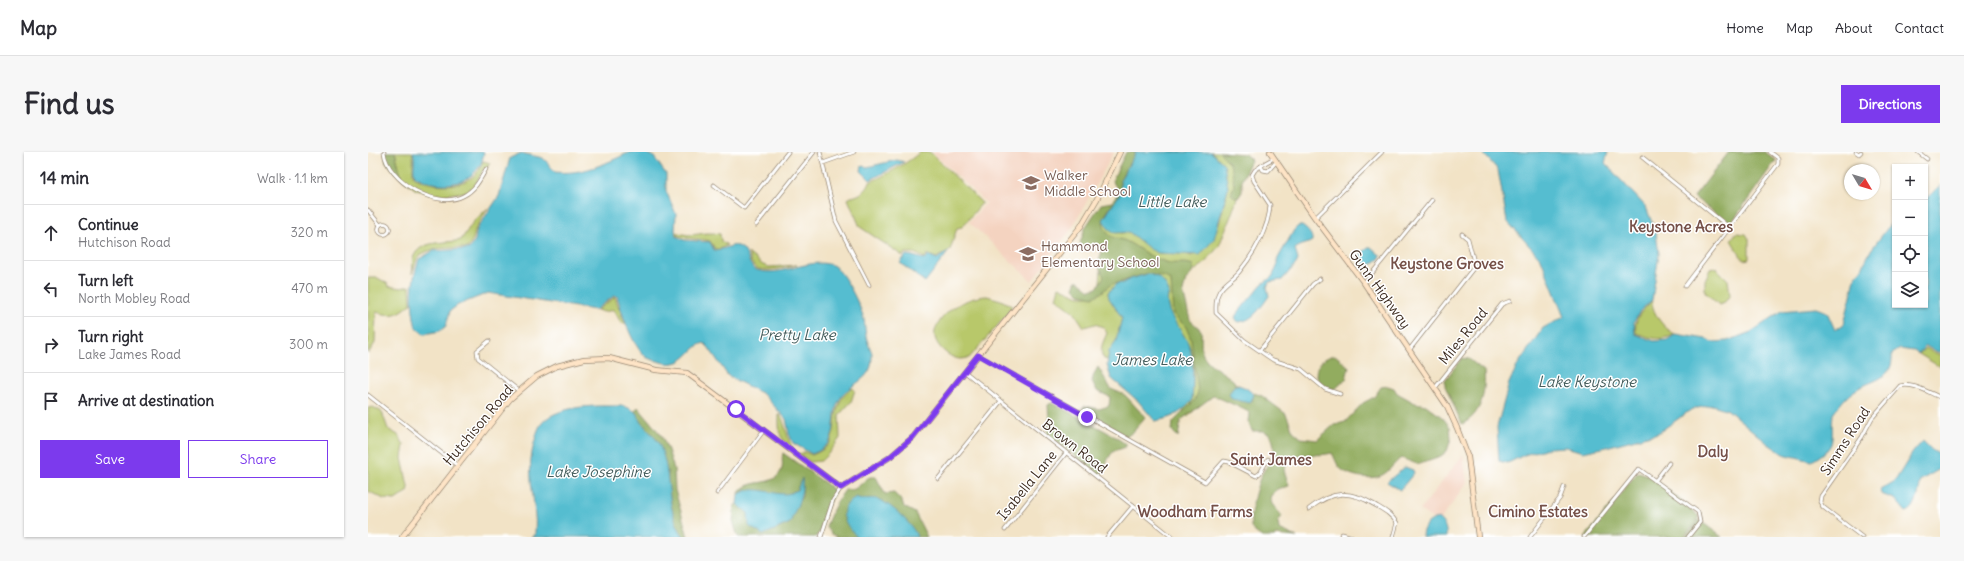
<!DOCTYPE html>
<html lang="en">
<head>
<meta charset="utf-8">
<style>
  :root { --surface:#fff; --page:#f7f7f7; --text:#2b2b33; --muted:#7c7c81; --line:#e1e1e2; --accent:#7c3aed }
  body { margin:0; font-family:Delius,sans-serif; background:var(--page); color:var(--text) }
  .controls { position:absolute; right:12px; top:12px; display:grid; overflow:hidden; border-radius:0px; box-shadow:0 1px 3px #0004 }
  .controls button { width:36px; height:36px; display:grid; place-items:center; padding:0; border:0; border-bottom:1px solid var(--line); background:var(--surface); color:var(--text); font:20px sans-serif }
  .compass { position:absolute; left:1476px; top:12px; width:36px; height:36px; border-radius:50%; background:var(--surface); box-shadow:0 1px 3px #0004; rotate:128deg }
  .stop { position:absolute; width:12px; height:12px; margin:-9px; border:3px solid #7c3aed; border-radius:50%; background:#fff }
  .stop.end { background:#7c3aed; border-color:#fff; box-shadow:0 1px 4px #0008 }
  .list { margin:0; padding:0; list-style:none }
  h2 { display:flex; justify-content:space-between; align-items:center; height:52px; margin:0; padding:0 16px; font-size:17px }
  h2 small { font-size:13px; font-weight:400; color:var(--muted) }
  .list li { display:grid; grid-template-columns:26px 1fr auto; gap:12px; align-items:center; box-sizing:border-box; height:56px; padding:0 16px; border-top:1px solid var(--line) }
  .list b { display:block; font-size:15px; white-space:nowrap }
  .list p { margin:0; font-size:13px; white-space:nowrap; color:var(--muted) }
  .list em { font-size:13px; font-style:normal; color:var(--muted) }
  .actions { display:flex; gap:8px; padding:12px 16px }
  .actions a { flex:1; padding:9px 0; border:1px solid var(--accent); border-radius:0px; text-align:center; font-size:14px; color:var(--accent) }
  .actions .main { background:var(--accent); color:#fff }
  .icon { flex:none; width:22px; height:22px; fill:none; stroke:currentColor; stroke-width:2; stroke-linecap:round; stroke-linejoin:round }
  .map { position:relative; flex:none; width:1572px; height:385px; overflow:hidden; border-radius:0px }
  header { display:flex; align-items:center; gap:24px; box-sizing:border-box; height:56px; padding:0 20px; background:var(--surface); border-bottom:1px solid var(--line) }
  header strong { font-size:19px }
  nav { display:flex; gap:22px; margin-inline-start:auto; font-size:14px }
  .intro { display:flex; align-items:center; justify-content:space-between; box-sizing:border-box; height:96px; padding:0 24px }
  h1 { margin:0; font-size:28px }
  .button { padding:10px 18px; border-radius:0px; background:var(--accent); color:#fff; font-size:14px; font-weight:700 }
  main { display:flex; gap:24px; padding:0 24px }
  aside { flex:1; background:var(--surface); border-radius:0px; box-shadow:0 1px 3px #0004 }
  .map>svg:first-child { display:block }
  .built { fill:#f4d3c0 }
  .green { fill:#b8c86b; stroke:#7a7944 }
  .forest { fill:#92ac5f; stroke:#666b3e }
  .water { fill:#54bdd0; stroke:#487477 }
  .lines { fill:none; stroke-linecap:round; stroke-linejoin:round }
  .street-casing { stroke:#968672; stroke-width:4.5 }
  .secondary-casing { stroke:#968672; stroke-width:6 }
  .street { stroke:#fff; stroke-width:3 }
  .secondary { stroke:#fee4c6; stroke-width:4.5 }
  .route { stroke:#7c3aed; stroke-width:5 }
  .labels { text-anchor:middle; stroke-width:3; stroke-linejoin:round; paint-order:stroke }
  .education-label { font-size:14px; fill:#785e54; stroke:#fff; text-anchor:start }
  .street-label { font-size:14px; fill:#3b2a1e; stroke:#fff }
  .water-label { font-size:15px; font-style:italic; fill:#445d5c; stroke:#fff }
  .neighbourhood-label { font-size:15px; font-weight:bold; fill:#755048; stroke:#fff }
</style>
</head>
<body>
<header>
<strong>Map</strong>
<nav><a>Home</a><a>Map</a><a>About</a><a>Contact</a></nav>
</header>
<div class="intro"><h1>Find us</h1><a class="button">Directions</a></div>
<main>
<aside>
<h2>14 min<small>Walk · 1.1 km</small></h2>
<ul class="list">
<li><svg class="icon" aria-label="ahead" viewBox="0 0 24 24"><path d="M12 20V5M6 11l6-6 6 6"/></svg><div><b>Continue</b><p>Hutchison Road</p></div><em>320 m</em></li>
<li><svg class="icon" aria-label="left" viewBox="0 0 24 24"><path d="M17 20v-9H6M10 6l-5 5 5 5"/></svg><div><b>Turn left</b><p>North Mobley Road</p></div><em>470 m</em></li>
<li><svg class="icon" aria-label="right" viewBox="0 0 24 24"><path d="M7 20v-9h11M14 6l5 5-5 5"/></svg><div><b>Turn right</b><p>Lake James Road</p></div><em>300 m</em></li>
<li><svg class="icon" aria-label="arrive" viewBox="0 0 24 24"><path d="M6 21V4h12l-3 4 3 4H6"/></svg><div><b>Arrive at destination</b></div></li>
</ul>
<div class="actions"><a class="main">Save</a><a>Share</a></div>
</aside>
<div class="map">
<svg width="1572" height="385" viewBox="0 0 1572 385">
  <rect width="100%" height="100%" fill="#fff"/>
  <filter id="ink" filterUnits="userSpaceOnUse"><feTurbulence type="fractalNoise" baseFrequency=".025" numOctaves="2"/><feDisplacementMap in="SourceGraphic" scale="8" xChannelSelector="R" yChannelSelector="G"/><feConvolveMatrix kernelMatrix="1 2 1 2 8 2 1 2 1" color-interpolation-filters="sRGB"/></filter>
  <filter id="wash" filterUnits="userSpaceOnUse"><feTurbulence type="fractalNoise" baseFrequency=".012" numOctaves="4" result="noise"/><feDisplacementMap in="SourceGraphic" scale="16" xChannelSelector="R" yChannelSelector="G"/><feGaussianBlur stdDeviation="0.9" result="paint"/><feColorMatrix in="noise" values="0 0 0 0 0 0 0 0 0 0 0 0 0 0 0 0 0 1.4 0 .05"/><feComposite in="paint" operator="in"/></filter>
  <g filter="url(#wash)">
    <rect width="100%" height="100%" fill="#f2e3c6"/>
    <g class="built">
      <polygon points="564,0 746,0 704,76 664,129 601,70 618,51"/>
      <polygon points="1095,303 1099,331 1070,371 1052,358"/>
    </g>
    <g class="green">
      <path d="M 27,0 L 44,0 C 47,9 43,16 46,25 C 67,37 107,38 115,9 L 122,11 L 119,16 L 117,15 L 107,33 L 98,40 L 74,43 L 62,41 L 48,38 L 34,27 Z"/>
      <path d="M 552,0 L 562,0 L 614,51 L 594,75 L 589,76 L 582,98 L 568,106 L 559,102 L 557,106 L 546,101 L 537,101 L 535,104 L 492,75 L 480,47 L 483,45 C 491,44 500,38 502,30 C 518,23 540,11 552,0 Z"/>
      <path d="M 843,0 L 858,0 L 862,4 L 870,43 L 864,61 L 851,94 L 836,112 L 816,126 L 813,154 L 835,203 L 841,212 L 857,226 L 871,233 L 867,233 L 864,237 L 846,238 L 820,265 L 815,258 L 824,249 C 825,233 827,212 822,196 C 815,177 793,161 801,140 L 762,127 C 753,133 749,131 740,140 L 741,146 L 754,166 L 748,189 L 741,199 L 740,208 L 736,207 C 730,198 735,191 739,181 L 735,175 L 727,172 L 716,175 L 706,160 L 688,146 L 691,135 C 698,138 705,142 712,144 C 732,147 735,125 731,112 L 736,102 L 730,62 L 753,81 L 761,80 L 790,101 L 817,102 L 824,104 L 851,72 L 860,36 L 856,12 Z"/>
      <path d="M 120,56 L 108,76 L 105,87 L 100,96 C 86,96 57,94 49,107 C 47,111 46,117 44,122 C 45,117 44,111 45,106 C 52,87 77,92 93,88 L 105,70 Z"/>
      <path d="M 308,80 C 325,87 334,78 352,82 L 353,89 L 359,93 L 352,97 L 347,97 L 342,89 C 331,86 319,88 309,83 Z"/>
      <polygon points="1368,81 1378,82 1381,87 1381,107 1375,108 1363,88"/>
      <path d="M 380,101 L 395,113 L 401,115 L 429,113 C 419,115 391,123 385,113 C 382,110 382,105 380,101 Z"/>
      <polygon points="1348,116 1360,128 1362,143 1356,151 1351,153 1337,140 1337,128 1342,117"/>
      <path d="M 0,126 L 10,126 L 20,132 L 20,134 L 33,136 L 42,134 L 43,152 C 30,163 24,165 8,160 L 7,191 L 0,202 Z"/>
      <path d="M 619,144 L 633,148 L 644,154 L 637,165 L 601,206 C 598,206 594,207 592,207 C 580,206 564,191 567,179 C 574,158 599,145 619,144 Z"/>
      <polygon points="247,145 257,172 253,171 246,158 236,160 229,158"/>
      <path d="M 1284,149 C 1284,161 1296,177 1307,182 C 1292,190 1283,186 1268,181 C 1266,165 1273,160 1284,149 Z"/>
      <polygon points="1557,196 1572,203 1572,215 1551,202"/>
      <path d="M 484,236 L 487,238 L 483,250 L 471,263 L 472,286 L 461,301 L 453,309 L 442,310 L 431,302 L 437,300 L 444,303 C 473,292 462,276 471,253 C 473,246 478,241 484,236 Z"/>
      <polygon points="5,255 14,260 20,277 30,283 36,293 34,306 41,339 27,348 16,347 0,339 0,256"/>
      <path d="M 411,262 L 414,266 L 424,297 C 410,286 411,279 411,262 Z"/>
    </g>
    <g class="forest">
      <polygon points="17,0 27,0 34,27 18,10"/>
      <path d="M 758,0 L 768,0 C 764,9 756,17 753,27 C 751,32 754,37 752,42 C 747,52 730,65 737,77 C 743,89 751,85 760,90 C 774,98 781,105 798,110 C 807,113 815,109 825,113 L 825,120 L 818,128 L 815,139 L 822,168 L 833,178 C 834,185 832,197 835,203 C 840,213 857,221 866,229 L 867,233 L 864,237 L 873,249 L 884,249 L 886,241 L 894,244 L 918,262 L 925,279 L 933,286 L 949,288 L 966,273 L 977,270 L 995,251 L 1006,245 L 1013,235 L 1020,234 L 1026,236 L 1029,241 L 1047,251 L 1058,253 L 1075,266 L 1082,275 L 1083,287 L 1079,299 L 1073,304 L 1049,312 L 1033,306 C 1026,311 1021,320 1014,323 C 1004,329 978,324 971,315 C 968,311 967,306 964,301 C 950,305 936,300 922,305 L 916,318 L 921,334 L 909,337 L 902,345 L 904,352 L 914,364 L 910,370 L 911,377 L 929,385 L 907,383 L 907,385 L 894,385 C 891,383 886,380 884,377 C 879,368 889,331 894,322 C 898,314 906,307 906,297 C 906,291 904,286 902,282 L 895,279 L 884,279 L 881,270 L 882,261 C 880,259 848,244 845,244 L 813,268 L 810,285 L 804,279 L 805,270 L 827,248 L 830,240 L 823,187 L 818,175 L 805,162 L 803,129 L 797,125 L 778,122 L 742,133 L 733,141 L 725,145 L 712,142 L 706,136 L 709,128 L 722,138 L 729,136 L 736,125 L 730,111 L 735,97 L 734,93 L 727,91 L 716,95 L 712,91 L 717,76 L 733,52 L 744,50 L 751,39 L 744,29 Z"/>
      <polygon points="851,0 877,2 883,8 874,28 874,40 870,46 865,44 863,41 866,34 864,18 861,10"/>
      <polygon points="1361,0 1397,0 1408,8 1362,73 1326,45"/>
      <path d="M 967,203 L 981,215 L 978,227 L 967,237 C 939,233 945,207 967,203 Z"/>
      <path d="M 1094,206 L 1101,207 L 1116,219 C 1118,239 1114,263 1094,272 L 1077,234 L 1077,228 Z"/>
      <polygon points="730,215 743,237 757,243 777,265 766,279 758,285 734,268 715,259 716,254 731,257 741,254 742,245 729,239 724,229 726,222"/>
      <path d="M 683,251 L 711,265 L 721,273 L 730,275 L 746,284 L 759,293 C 755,298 750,296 745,300 C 739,306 737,316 733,324 L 679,282 L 681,269 L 680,253 Z"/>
      <polygon points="270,255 293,283 300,298 306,317 307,338 320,385 316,385 306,369 299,332 300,322 286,285 275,273 267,259"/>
      <path d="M 415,301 L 464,336 L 466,341 L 456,362 L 452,380 L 448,385 L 370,385 L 365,369 L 366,354 L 369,352 L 380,361 L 395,383 L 422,371 L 426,358 L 434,344 L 434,327 L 429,338 L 418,343 L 377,338 L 370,343 C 378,324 405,337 413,319 C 416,314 413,307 415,301 Z"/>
      <path d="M 1270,320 C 1285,322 1318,354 1332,365 L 1316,385 L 1217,385 Z"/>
      <path d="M 502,325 L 508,325 L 517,342 L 526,341 L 533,348 L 536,355 L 547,361 L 559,385 L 470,385 L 463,382 L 458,374 C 464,360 468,349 478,337 C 489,341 493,329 502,325 Z"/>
      <polygon points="1331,368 1354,385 1318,385"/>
    </g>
    <g class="water">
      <path d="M 45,0 L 116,0 C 115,5 114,11 111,15 C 97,36 67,36 47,24 C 44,16 48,9 45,0 Z"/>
      <path d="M 262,0 L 277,0 L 286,5 L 298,22 L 298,39 L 308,62 L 307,78 L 308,84 L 316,88 L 342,90 L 346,98 C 357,99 365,89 374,96 C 381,102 380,115 389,118 C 413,126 440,105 464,113 C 475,117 493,155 496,167 C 497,174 497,181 499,188 C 500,193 505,200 504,205 C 504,208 503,214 502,217 C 497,229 481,234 474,244 C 458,265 478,289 444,302 L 425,291 L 421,282 L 418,267 L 395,242 L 360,224 L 341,196 L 336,191 C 324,194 319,209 306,211 C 301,212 294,211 290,209 C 286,208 279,207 276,203 C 263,191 254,161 249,144 L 246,144 L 227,158 L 120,141 L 90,153 L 82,159 L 78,174 L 72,179 L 56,182 L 48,176 C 42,151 43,130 51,107 L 65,99 L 101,97 L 107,88 L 109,77 L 131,44 L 142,6 L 153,1 L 175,6 L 179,10 L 187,20 C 214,23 237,12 262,0 Z"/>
      <polygon points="768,0 843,0 856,12 860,36 846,87 832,103 790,101 782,97 761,80 747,81 740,76 735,68 753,40 752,28"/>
      <path d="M 1114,0 L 1240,0 L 1237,11 L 1278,55 L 1288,81 L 1291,102 L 1284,148 L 1272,159 L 1266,170 L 1267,182 L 1286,189 L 1299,188 L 1308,182 L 1338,187 L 1344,190 L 1359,189 L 1383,180 L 1414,159 L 1448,156 L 1459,160 L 1467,178 L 1476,172 L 1488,123 L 1493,118 L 1503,98 L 1527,66 L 1527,153 L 1557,153 L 1557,53 L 1561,44 L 1572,33 L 1572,201 L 1557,194 L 1550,202 L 1546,199 L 1532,197 L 1524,202 C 1526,229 1503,227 1486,239 C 1477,245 1471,254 1465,262 C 1462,290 1471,293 1444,309 L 1415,302 L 1399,291 L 1360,258 L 1345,253 L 1324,257 L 1290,281 L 1238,295 L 1215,300 L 1198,295 L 1180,296 L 1156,303 L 1140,311 L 1131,309 L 1129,275 L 1141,231 L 1150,212 L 1175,176 L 1196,165 L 1173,107 L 1139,69 L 1130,18 Z"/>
      <polygon points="529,8 536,10 502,28 493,19 494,14 499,15"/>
      <path d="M 930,74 L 934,74 C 939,77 945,83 944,89 C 938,93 933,92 927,97 L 930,108 L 928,112 L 914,128 L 901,130 L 899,135 L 901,144 C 894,154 885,169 871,170 L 867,167 L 868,163 L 894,132 L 904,125 L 909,115 L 909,108 L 926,78 Z"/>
      <polygon points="1000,95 1003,95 1012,103 1012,106 1001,114 998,114 991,104"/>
      <path d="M 581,99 L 557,130 L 532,111 L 538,103 C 545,103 551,107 558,107 L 560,103 L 569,107 Z"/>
      <path d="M 779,122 C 791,124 796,128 801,140 C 793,161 816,177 822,196 C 826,212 825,232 824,249 C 812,262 804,266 787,269 L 770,249 L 743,226 L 739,213 L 741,199 L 748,189 L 754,166 L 741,146 L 740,141 L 748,132 L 755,131 L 762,127 Z"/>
      <path d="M 867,233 C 874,233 881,237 886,243 L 882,251 L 864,247 L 861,242 Z"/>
      <path d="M 256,254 C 271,260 267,261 275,272 C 280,279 289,286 292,294 C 305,324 296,357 316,385 L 163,385 L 167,382 C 167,376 168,370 167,364 C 165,334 158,319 167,288 C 169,279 172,270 181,265 C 202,252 233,254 256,254 Z"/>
      <path d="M 1555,289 L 1564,298 L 1572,303 L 1572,317 L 1553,328 C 1551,337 1549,358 1538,360 L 1527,347 L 1513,342 L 1512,338 L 1527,329 L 1545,300 Z"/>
      <polygon points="1037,315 1045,318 1046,321 1032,338 1019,330 1021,328"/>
      <path d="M 434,326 C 436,344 428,355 422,371 L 395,383 L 381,374 L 380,361 L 369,352 L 370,343 C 385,332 401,342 417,342 C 421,342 425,340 429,338 Z"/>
      <path d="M 488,345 C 496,349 501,345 509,347 C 521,350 547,374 549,385 L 489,385 C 476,371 467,358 488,345 Z"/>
      <path d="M 1070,366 C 1077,372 1079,377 1078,385 L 1054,385 C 1054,375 1061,368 1070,366 Z"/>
    </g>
  </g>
  <g filter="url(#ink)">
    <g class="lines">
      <g class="street-casing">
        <g id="street">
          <path d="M 16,0 C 19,29 68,58 95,44 C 107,38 112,28 118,17"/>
          <polyline points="452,0 468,69 501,133"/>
          <polyline points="1488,0 1491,2 1493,0"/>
          <polyline points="1550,0 1559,7"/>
          <polyline points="1274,5 1362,76"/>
          <polyline points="455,11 486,0"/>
          <polyline points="897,11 906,6"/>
          <path d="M 896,12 L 887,18 L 884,23 L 886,29 L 902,53 C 901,76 885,103 871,120 C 865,127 855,132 851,140 C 847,147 848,154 848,161 L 876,188 L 899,204 L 905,208 L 933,217 L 957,237 L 972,242"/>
          <polyline points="893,14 895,18 900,19 908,10"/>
          <polyline points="346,33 376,56 420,0"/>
          <polyline points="0,58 12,73"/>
          <polyline points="947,66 1014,0"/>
          <circle cx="16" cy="77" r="5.5"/>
          <polyline points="388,73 446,0"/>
          <polyline points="996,131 1064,48"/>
          <polyline points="1317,134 1410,12 1410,6 1402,0"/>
          <polyline points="121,189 109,199 110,206 151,239"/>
          <polyline points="1042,197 1107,114 1100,87 1094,82"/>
          <polyline points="892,198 945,132 952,127"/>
          <polyline points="610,203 837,330 856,309 861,310 888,324 892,321 900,307"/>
          <polyline points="597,220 804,385"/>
          <polyline points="1067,236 1134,152 1142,149"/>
          <polyline points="0,243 90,314"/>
          <polyline points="570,327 633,249"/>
          <polyline points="1287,329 1301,311"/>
          <polyline points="349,341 396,278"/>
          <path d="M 941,357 C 965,338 982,338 1007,353 C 1017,359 1023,362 1029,371 L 1025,385"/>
          <polyline points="637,378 698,301"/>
          <polyline points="453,385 465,348 473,336"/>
          <polyline points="739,385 765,354"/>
          <polyline points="972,385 974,382 985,385"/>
          <polyline points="1162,385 1192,346 1196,335"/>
          <polyline points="1216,385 1271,317 1330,360 1332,370 1320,385"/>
          <path d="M 1494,385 L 1455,355 L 1452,350 L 1453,344 L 1494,285 L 1504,266 L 1532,234 C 1544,230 1561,241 1572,245"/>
        </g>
      </g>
      <g class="secondary-casing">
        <g id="secondary">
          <polyline points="902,0 947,66 996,131 1079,254 1089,276 1100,305 1110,385"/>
          <polyline points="34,385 142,247 169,224 189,214 216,207 241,206 288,218 319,221 473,336 522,305 545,285 713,74 729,47 752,0"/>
        </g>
      </g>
      <use href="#street" class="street"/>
      <use href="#secondary" class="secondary"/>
    </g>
  </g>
  <g class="lines" filter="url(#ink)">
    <polyline class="route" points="368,257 473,336 522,305 545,285 610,203 719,265"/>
  </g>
  <defs>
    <g id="school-bare" transform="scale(1.38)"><path d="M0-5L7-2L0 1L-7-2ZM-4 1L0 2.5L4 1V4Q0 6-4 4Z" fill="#8d6e63" stroke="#fff" stroke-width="2.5" paint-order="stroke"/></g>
  </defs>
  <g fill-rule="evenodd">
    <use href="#school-bare" x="663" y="31"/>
    <use href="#school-bare" x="660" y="102"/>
  </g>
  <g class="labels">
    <g class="education-label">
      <text x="676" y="28">Walker<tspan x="676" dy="16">Middle School</tspan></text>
      <text x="673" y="99">Hammond<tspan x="673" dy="16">Elementary School</tspan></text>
    </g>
    <g class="street-label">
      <text transform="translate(1012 137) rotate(54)" y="5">Gunn Highway</text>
      <text transform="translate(1095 184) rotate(-51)" y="5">Miles Road</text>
      <text transform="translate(110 273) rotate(-50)" y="5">Hutchison Road</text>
      <text transform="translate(1477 289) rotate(-57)" y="5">Simms Road</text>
      <text transform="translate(707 294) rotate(38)" y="5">Brown Road</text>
      <text transform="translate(659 333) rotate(-51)" y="5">Isabella Lane</text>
    </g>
    <g class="water-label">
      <text x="804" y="55">Little Lake</text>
      <text x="429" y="188">Pretty Lake</text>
      <text x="784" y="213">James Lake</text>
      <text x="1219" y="235">Lake Keystone</text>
      <text x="230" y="325">Lake Josephine</text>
    </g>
    <g class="neighbourhood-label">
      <text x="1313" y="80">Keystone Acres</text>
      <text x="1079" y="117">Keystone Groves</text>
      <text x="1345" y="305">Daly</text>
      <text x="903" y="313">Saint James</text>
      <text x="827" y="365">Woodham Farms</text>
      <text x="1170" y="365">Cimino Estates</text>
    </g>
  </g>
</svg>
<div class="controls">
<button>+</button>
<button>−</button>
<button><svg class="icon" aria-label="locate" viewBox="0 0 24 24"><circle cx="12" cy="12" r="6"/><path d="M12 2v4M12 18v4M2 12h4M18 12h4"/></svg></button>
<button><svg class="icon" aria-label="layers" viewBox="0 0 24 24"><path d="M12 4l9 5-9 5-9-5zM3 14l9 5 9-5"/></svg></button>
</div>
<svg class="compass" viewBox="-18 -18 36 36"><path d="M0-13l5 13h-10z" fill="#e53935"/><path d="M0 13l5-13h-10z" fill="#7c7c81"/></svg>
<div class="stop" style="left:368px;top:257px"></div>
<div class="stop end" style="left:719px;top:265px"></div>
</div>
</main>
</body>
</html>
